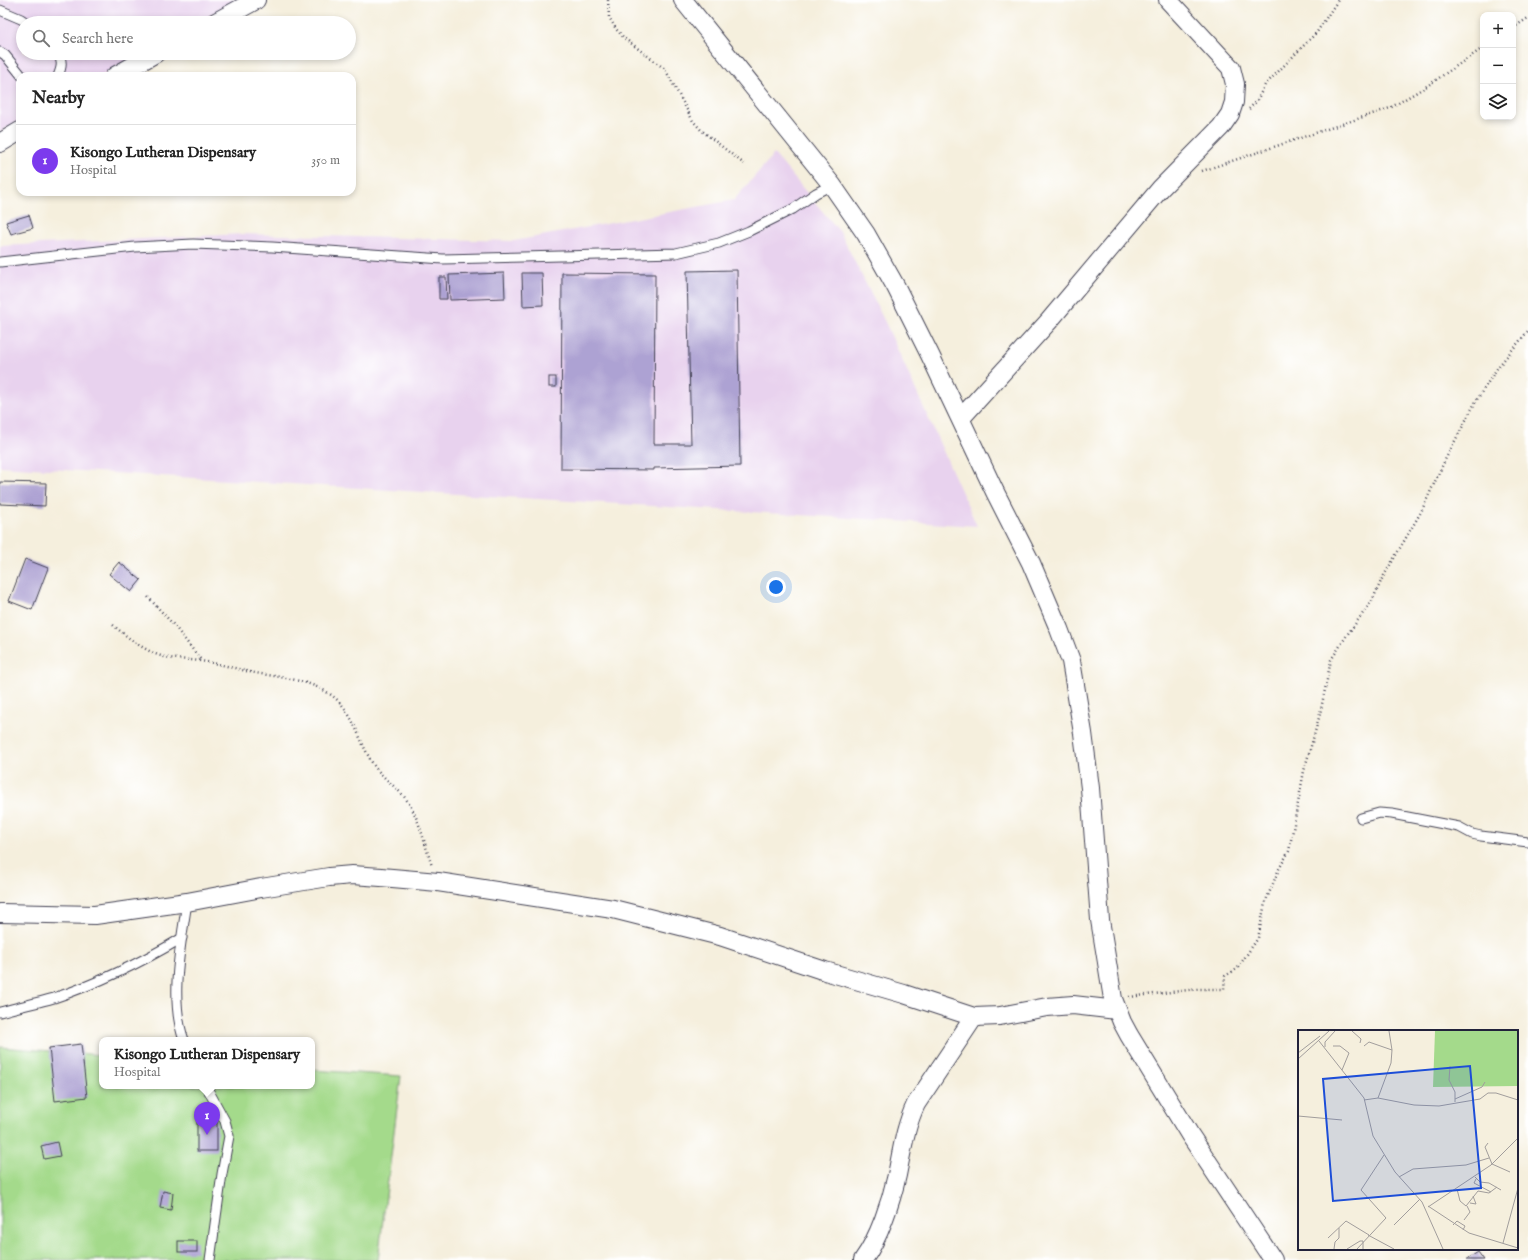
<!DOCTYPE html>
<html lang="en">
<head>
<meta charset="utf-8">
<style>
  :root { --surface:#fff; --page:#f2f2f2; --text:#222; --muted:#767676; --line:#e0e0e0; --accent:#7c3aed }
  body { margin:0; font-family:"IM FELL English",serif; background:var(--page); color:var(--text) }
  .controls { position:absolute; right:12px; top:12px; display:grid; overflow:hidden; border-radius:8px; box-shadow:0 2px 6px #0003 }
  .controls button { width:36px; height:36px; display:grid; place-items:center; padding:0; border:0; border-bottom:1px solid var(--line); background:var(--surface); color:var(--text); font:20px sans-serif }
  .you { position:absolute; left:776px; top:587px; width:14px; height:14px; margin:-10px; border:3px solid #fff; border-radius:50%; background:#1a73e8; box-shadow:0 0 0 6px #1a73e833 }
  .badge { display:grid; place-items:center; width:26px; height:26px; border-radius:50%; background:var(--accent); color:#fff; font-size:13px; font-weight:700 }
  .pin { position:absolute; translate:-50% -33px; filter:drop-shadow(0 1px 2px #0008) }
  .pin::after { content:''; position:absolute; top:21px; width:14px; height:12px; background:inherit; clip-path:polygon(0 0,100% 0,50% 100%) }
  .popup { position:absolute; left:99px; top:1037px; width:216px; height:52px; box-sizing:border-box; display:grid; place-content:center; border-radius:8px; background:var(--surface); filter:drop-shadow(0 1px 3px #0005); font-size:13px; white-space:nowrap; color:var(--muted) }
  .popup b { font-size:15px; color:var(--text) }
  .popup::after { content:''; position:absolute; left:50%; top:100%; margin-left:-8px; border:8px solid transparent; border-top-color:var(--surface) }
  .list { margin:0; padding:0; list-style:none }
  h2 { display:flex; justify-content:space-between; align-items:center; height:52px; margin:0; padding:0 16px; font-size:17px }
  h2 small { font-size:13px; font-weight:400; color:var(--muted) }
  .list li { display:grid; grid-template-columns:26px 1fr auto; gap:12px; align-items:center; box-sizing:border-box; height:72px; padding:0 16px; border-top:1px solid var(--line) }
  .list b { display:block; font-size:15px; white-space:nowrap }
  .list p { margin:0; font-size:13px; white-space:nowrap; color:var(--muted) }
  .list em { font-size:13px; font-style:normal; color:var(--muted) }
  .icon { flex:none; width:22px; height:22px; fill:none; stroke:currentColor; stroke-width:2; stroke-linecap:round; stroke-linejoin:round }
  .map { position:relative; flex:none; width:1528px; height:1260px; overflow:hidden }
  .search { position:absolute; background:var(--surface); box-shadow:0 2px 6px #0003; left:16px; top:16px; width:340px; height:44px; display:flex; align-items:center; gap:10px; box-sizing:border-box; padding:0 14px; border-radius:22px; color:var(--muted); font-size:15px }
  .panel { position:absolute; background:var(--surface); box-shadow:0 2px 6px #0003; left:16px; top:72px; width:340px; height:124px; border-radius:12px }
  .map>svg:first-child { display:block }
  .built { fill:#e8d2ee }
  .green { fill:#a4da8b; stroke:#637e63 }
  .building { fill:#ada2d3 }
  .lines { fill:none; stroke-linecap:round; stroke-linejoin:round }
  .service-casing { stroke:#424153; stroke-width:11 }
  .minor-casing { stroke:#424153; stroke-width:20 }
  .path { stroke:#424153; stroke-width:2.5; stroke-dasharray:1 3; stroke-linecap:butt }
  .service { stroke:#fff; stroke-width:9 }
  .minor { stroke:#fff; stroke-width:18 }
  .inset-road { fill:none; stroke:#a19d9c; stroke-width:1 }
  .view { fill:#1d4ed8; fill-opacity:0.15; stroke:#1d4ed8; stroke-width:2 }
  .inset-edge { fill:none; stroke:#22223b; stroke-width:2 }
</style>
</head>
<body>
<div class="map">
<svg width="1528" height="1260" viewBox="0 0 1528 1260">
  <rect width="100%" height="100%" fill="#fff"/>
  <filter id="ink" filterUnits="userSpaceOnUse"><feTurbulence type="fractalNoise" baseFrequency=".025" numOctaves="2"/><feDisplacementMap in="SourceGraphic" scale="8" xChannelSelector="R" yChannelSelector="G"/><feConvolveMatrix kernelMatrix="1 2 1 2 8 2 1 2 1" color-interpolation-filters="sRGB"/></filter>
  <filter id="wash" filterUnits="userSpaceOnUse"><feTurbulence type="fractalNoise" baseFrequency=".012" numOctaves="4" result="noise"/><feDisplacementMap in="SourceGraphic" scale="16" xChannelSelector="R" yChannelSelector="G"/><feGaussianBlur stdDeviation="0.9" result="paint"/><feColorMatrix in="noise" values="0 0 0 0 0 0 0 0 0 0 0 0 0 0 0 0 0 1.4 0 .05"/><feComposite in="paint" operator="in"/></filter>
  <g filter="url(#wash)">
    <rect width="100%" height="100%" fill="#f5efdd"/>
    <g class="built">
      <polygon points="0,0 238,0 197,23 23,23 23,53 142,53 101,76 20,76 20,121 0,132"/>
      <polygon points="774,154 840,232 886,324 977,526 0,466 0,246 242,234 514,241 734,200"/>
    </g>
    <polygon class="green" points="0,1047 102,1055 102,1086 312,1086 312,1070 401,1076 378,1260 0,1260"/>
    <g id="blocks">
      <g class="building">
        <polygon points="29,215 33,228 11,234 6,222"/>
        <polygon points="737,270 740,466 654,468 654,470 561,469 562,273 655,274 654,444 691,444 687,271"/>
        <polygon points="504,273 505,298 450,300 449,275"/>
        <polygon points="522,273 542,273 543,305 523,306"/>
        <polygon points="439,277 446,277 447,299 439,299"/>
        <rect x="549" y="377" width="7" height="10"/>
        <polygon points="0,482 46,483 45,506 0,504"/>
        <polygon points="25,559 48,568 32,610 9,601"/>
        <polygon points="119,562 141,580 131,592 109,574"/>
        <polygon points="81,1044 87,1097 55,1101 49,1048"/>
        <rect x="197" y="1119" width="20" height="32"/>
        <polygon points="57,1142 60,1156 44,1159 41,1146"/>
        <polygon points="163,1191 173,1193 171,1210 160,1208"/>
        <rect x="178" y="1241" width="19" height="11"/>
        <polygon points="1478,1252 1484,1260 1466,1260"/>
      </g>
    </g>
  </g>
  <g filter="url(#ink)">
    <use href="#blocks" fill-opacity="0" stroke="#424153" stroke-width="1"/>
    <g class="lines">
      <g class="service-casing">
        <g id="service">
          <polyline points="0,10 21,19 27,23"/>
          <polyline points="0,52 5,55 22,76"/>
          <path d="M 57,53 C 63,60 62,67 58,76"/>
          <polyline points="0,262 135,247 193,244 272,247 443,259 676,253 719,243 749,231 793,209 816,193 832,185"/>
          <polyline points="1361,818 1379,813 1392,814 1459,827 1472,834 1481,836 1528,842"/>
          <path d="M 0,1012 C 18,1007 36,1003 54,998 C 99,983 142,962 182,938"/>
          <path d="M 184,1040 C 169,999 181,944 187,902"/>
          <polyline points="206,1086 225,1121 229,1136 222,1174 210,1260"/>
        </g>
      </g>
      <g class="minor-casing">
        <g id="minor">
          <polyline points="683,0 832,185 866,234 896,287 930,355 995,492 1031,563 1059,629 1071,661 1083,733 1090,788 1100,920 1113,999 1122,1022 1129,1035 1190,1135 1273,1260"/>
          <polyline points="214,23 256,0"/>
          <polyline points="115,76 156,53"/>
          <polyline points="0,143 20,131"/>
          <polyline points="961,418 1049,321 1161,188 1221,127 1230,114 1234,102 1235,84 1231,68 1168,0"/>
          <polyline points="0,913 95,915 187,902 261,888 329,877 352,875 381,877 438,882 613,909 720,936 825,971 904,994 974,1017 1000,1016 1047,1007 1073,1005 1117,1010"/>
          <path d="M 863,1260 C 879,1238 891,1202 897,1175 C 902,1151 905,1127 916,1104 L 974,1017"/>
        </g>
      </g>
      <g class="path">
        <polyline points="608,0 609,17 616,29 624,38 665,69 693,121 701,130 744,164"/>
        <polyline points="1513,28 1528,18"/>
        <polyline points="1249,109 1256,102 1265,85 1317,32 1338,0"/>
        <polyline points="1202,171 1390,108 1427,86 1483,48"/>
        <polyline points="148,597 172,623 201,660"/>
        <path d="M 113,625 C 127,637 141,648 158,655 C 172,660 186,659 200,661 C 217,663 234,668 250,672 C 281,678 320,679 342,705 C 356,722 361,745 373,764 C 382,778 396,786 406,799 C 420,819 424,843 432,866"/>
        <polyline points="1129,997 1197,989 1224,989 1225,976 1237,969 1258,938 1265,903 1279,869 1289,851 1304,771 1320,714 1331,660 1347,635 1372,601 1382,579 1421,512 1445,460 1476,401 1498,367 1528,331"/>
      </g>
      <use href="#service" class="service"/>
      <use href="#minor" class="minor"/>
    </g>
  </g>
  <g transform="translate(1298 1030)">
    <rect width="220" height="220" fill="#f5efdd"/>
    <path d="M 137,1 L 220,1 L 220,56 L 135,57 Z" fill="#a4da8b"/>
    <path class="inset-road" d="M 54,1 L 63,9 L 62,13M 21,11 L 66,68 L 75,106 L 97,142 L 124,172 L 145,219M 35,16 L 42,16 L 51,23 L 44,40M 66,16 L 71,12 L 94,20M 27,17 L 27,12 L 37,1M 0,23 L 22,6M 0,29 L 31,1M 152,36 L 151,50 L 157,62 L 157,72M 0,62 L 0,75M 80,68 L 93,33 L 94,20 L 91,1M 157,69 L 184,57 L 187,52M 66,70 L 80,68 L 116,75 L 141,76 L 182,69 L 190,63 L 198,63 L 220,70M 0,86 L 44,90M 190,113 L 187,117 L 194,134 L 212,142M 101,147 L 115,139 L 168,135 L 191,128M 177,147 L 182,152 L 191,153 L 203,160M 178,149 L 176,153 L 193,162M 159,159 L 162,171 L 168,176 L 180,161 L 191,163 L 199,157M 172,173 L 178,174 L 175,166M 130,176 L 171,203 L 220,218M 130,177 L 193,135 L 220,108M 166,190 L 172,182 L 169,176M 96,195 L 122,169M 155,195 L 159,191 L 167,196 L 165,200M 70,205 L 96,219M 30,208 L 48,191 L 71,205M 205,213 L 220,158M 36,219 L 37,212 L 41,208 L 41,198M 49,219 L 62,211 L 65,211 L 65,219M 59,219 L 88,188 L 63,160 L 86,125"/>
    <path class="view" d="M 172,36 L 183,158 L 35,171 L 25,49 Z"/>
    <rect width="220" height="220" class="inset-edge"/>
  </g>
</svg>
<div class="controls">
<button>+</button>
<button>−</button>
<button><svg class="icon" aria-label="layers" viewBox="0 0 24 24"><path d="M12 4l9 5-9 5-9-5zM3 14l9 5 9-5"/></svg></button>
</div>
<div class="you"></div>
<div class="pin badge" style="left:207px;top:1135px">1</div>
<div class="popup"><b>Kisongo Lutheran Dispensary</b>Hospital</div>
<div class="search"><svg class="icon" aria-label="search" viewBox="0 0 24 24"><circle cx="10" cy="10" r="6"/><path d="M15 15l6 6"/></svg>Search here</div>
<section class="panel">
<h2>Nearby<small></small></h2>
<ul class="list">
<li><span class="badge">1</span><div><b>Kisongo Lutheran Dispensary</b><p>Hospital</p></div><em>350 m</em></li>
</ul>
</section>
</div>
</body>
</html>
